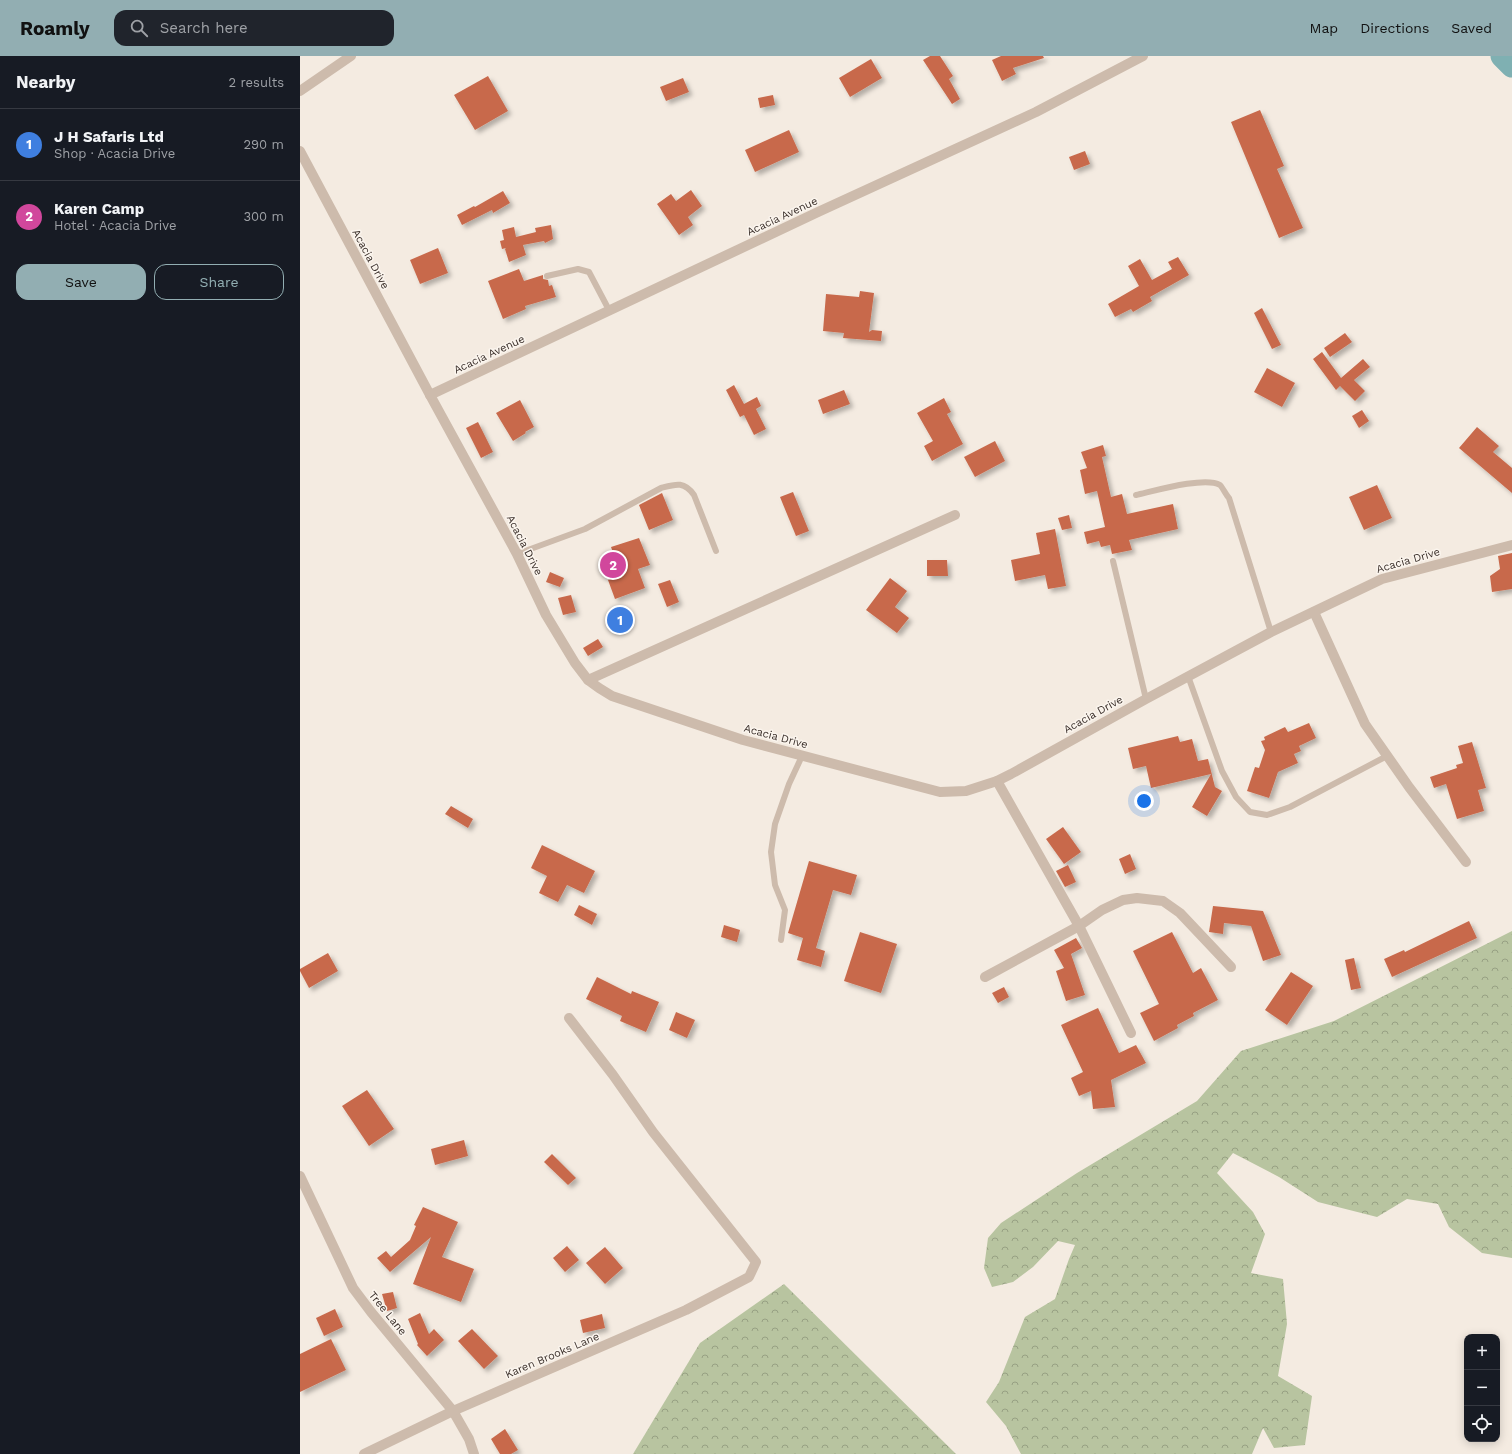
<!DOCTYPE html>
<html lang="en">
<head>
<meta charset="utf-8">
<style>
  :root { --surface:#171b24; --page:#20242c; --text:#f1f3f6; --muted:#9ea1a6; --line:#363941; --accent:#92aeb2 }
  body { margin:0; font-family:"Work Sans",sans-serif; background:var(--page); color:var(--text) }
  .controls { position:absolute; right:12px; bottom:12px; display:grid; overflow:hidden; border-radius:8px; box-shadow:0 2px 10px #0003 }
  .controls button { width:36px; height:36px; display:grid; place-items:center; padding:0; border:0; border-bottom:1px solid var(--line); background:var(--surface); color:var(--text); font:20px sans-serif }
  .you { position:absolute; left:844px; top:745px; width:14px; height:14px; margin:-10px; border:3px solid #fff; border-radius:50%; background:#1a73e8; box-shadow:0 0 0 6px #1a73e833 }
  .badge { display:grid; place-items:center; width:26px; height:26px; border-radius:50%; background:var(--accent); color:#fff; font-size:13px; font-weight:700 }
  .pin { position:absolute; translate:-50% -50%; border:2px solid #fff; box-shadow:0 1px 4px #0006 }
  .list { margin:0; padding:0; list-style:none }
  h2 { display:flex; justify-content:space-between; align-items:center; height:52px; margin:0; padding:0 16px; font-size:17px }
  h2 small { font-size:13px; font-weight:400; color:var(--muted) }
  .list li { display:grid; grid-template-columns:26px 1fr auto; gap:12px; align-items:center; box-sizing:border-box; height:72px; padding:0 16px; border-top:1px solid var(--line) }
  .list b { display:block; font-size:15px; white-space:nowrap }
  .list p { margin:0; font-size:13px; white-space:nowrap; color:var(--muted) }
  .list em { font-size:13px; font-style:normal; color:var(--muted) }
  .actions { display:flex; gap:8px; padding:12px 16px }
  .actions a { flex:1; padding:9px 0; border:1px solid var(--accent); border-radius:12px; text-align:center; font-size:14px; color:var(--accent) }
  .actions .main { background:var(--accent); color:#111 }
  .icon { flex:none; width:22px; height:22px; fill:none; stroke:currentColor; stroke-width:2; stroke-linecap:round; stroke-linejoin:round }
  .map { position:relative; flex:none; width:1212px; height:1398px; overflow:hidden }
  header { display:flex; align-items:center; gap:24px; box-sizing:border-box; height:56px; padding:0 20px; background:var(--accent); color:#111 }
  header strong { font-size:19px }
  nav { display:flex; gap:22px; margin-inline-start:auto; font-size:14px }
  .search { width:280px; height:36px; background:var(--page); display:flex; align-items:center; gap:10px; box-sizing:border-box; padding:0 14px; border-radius:12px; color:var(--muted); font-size:15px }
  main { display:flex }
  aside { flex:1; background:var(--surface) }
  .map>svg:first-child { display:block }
  .forest { fill:url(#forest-crowns) }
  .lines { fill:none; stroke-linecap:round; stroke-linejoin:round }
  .river { stroke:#7fb0b2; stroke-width:23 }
  .building { fill:#c8694b; filter:url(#shadow) }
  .lane { stroke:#cdbbac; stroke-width:6 }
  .street { stroke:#cdbbac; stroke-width:10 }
  .labels { text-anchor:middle; stroke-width:3; stroke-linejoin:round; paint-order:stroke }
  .street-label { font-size:11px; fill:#3b302b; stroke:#fbf5ee }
</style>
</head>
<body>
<header>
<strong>Roamly</strong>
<div class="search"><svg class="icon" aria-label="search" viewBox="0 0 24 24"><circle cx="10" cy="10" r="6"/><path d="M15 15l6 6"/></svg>Search here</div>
<nav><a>Map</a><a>Directions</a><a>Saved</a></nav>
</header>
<main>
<aside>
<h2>Nearby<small>2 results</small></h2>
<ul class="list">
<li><span class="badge" style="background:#3f7fe0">1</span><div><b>J H Safaris Ltd</b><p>Shop · Acacia Drive</p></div><em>290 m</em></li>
<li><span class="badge" style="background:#d1479c">2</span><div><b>Karen Camp</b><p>Hotel · Acacia Drive</p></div><em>300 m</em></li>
</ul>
<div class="actions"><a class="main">Save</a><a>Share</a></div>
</aside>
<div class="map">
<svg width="1212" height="1398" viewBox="0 0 1212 1398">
  <defs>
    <pattern id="forest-crowns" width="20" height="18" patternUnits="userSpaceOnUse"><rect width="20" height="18" fill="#b8c4a0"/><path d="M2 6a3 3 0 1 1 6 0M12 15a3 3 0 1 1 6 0" fill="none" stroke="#97a083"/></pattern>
    <filter id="shadow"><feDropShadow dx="3.5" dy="3.5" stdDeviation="2" flood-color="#0004"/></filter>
  </defs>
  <rect width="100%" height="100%" fill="#f4ebe1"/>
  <g class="forest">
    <polygon points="1212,875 1212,1202 1182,1197 1149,1171 1138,1148 1107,1143 1077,1161 1018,1146 979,1121 933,1097 917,1117 953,1156 965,1178 951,1217 983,1223 987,1268 978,1320 1012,1340 1005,1389 974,1392 963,1372 952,1398 721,1398 706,1370 686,1346 699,1326 725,1261 755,1243 769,1203 775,1189 758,1185 733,1211 713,1226 692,1231 684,1212 688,1182 701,1167 777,1117 897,1045 941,995 1034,965"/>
    <polygon points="484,1228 656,1398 333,1398 400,1287"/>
  </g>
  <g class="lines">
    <polyline class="river" points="1202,0 1212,10"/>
  </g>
  <g class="building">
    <polygon points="630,0 640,0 653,20 649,23 660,43 652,48 623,4"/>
    <polygon points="701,0 743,0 744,2 713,12 716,18 702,25 692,4"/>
    <polygon points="571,3 582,22 550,41 539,22"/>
    <polygon points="188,20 208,55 175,74 154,39"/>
    <polygon points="383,22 389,36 366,45 360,31"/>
    <polygon points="473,39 475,49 460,52 458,42"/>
    <polygon points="960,54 984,110 977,113 1003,172 979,182 931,66"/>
    <polygon points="489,74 499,96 455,116 445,94"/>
    <polygon points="785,95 790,108 774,114 769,101"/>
    <polygon points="391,134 402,150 388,161 393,169 379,179 357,148 371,138 376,145"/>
    <polygon points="203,135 210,147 193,157 192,154 162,169 157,159 174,150 175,151"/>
    <polygon points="251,169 253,183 245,187 244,185 223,189 226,199 209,206 205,193 206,192 202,193 200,185 204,184 202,174 214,171 216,181 236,176 235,172"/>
    <polygon points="138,192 148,217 120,228 110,204"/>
    <polygon points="878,201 889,219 850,241 852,245 833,256 831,253 815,261 808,248 839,230 828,210 840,203 852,224 872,213 868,206"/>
    <polygon points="219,213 224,225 243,219 243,223 248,224 249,230 252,229 256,241 225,250 226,253 203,263 188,225"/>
    <polygon points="560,235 574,237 569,276 572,274 582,275 581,285 543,282 544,277 523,275 526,238 559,241"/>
    <polygon points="962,252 981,289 972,293 954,257"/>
    <polygon points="1045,277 1052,286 1030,301 1024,292"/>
    <polygon points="1022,296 1041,322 1063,303 1070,311 1054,324 1065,335 1055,345 1040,330 1036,334 1013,303"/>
    <polygon points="967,312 995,327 982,351 954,336"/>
    <polygon points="434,329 444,348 457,341 461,350 456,353 466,373 454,379 444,359 440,361 426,334"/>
    <polygon points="544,334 550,348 523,358 518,344"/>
    <polygon points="644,342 651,356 647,358 663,388 632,405 624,390 633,385 617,357"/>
    <polygon points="220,344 234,371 225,376 226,377 213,385 196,357"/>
    <polygon points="1062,354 1069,365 1059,372 1052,360"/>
    <polygon points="178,366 193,396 181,402 166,372"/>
    <polygon points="1177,371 1199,390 1193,396 1212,412 1212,437 1159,392"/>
    <polygon points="695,385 705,405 675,421 664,401"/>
    <polygon points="803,389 806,400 802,401 811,441 822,438 827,458 873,448 878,473 829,484 832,494 812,498 810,489 801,491 799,485 787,488 784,476 805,471 797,435 785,438 780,414 787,412 781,396"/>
    <polygon points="1077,429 1092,462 1064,474 1049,441"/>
    <polygon points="493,436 509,475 496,480 480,441"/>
    <polygon points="362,437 373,464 349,474 339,449"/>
    <polygon points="769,459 772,472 762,474 758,462"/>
    <polygon points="755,473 766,530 748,533 745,519 715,525 711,504 740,498 736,477"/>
    <polygon points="339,482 350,509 338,513 345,532 315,543 308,524 321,519 311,491"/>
    <polygon points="1212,497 1212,533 1192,536 1190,520 1200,513 1198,500"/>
    <polygon points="627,504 647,504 648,520 627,520"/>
    <polygon points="250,516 264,522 260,531 246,526"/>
    <polygon points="590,522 607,535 595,551 609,562 597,577 566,554"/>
    <polygon points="370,524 379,546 367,551 358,528"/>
    <polygon points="271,539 276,556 263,559 258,542"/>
    <polygon points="298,583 303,591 288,600 283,592"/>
    <polygon points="1009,667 1016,682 999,690 1001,695 994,698 998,707 978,716 969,742 947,735 955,711 959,712 965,694 961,685 965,684 964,681 985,671 988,676"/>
    <polygon points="878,680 880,686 892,683 898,705 908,703 915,731 922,735 907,760 892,751 911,718 851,732 846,710 833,713 828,692"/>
    <polygon points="1172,686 1186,732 1178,734 1184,755 1157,763 1146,728 1134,732 1130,721 1157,712 1156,709 1163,707 1158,690"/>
    <polygon points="151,750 173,763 168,772 145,758"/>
    <polygon points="763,771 781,796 764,808 746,783"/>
    <polygon points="242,789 295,815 284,837 267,829 258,846 239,837 247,820 231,812"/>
    <polygon points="830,798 836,813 825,818 819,803"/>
    <polygon points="509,805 557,819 551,839 533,834 516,892 525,895 521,911 497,904 503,882 488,877"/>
    <polygon points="768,809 776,826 765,831 756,815"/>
    <polygon points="279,849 297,858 292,869 274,859"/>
    <polygon points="913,850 963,855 981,899 963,905 951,870 924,867 923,878 909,876"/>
    <polygon points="1169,865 1177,882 1092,921 1084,903 1104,894 1105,896"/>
    <polygon points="424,869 440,874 437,886 421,881"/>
    <polygon points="560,876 597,888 581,937 544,925"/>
    <polygon points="872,876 893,917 901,912 918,944 893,957 894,960 877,969 878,972 854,985 840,957 859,948 833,895"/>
    <polygon points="776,882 782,892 771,898 785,939 766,945 756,915 764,912 754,894"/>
    <polygon points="28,897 38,915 9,932 0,915 0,913"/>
    <polygon points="1054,902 1061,932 1051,934 1045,904"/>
    <polygon points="991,916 1013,930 987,969 965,954"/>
    <polygon points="297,921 331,938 332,935 359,946 346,976 320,965 322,960 286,943"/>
    <polygon points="704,931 709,941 698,947 692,937"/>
    <polygon points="798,952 819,997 836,989 846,1007 811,1024 815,1051 793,1053 791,1035 779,1040 771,1022 783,1016 761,969"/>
    <polygon points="376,956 395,964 387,982 369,974"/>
    <polygon points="67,1034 94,1073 69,1090 42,1050"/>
    <polygon points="164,1084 168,1100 135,1109 131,1093"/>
    <polygon points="252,1098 276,1122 268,1129 244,1106"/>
    <polygon points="123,1151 158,1166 142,1201 174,1213 161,1246 113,1228 131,1181 90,1216 77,1202 86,1195 91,1201 110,1184 116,1170 114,1169"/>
    <polygon points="267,1190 279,1204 265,1216 253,1202"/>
    <polygon points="305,1191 323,1212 305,1228 286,1207"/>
    <polygon points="93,1236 97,1252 87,1255 82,1238"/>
    <polygon points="35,1253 43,1271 24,1280 16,1262"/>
    <polygon points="120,1257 129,1278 134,1273 144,1284 127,1300 117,1289 118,1288 108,1263"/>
    <polygon points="302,1258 305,1272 283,1277 280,1264"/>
    <polygon points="172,1273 198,1300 184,1313 158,1285"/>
    <polygon points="31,1283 46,1314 0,1336 0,1298"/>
    <polygon points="205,1373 218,1394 211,1398 200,1398 191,1383"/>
  </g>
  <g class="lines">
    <g class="lane">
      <polyline points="247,220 278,213 289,216 309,254"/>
      <path d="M 836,439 C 854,435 905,420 920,429 C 923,432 926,439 929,442 L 971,576"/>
      <path d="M 217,498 L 285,473 L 361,432 C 376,428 384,425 394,439 L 416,495"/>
      <polyline points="813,505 846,643"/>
      <polyline points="888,620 922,715 936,741 950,756 967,759 990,751 1087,700"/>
      <polyline points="481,884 485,854 475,829 471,796 475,768 489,728 502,700"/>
    </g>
    <g class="street">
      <polyline points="0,35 51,0"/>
      <polyline points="0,95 130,339 217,498 246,559 275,607 288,624 299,632 312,640 443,684 640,736 666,735 697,725 711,718 846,643 971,576 1082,523 1212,489"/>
      <polyline points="130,339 518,156 736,56 843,0"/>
      <polyline points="1014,556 1065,668 1109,731 1166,806"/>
      <polyline points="288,624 655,459"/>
      <polyline points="697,725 779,870 831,977"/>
      <polyline points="685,921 779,870 802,854 823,844 837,842 863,845 880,857 931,911"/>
      <polyline points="0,1120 53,1232 71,1256 153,1355 169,1383 174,1398"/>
      <polyline points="64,1398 153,1355 386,1254 449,1221 456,1206 353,1076 313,1019 269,962"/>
    </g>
  </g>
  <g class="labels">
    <g class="street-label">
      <text transform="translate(482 160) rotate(-25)" y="4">Acacia Avenue</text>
      <text transform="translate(71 203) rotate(62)" y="4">Acacia Drive</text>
      <text transform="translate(189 298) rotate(-25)" y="4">Acacia Avenue</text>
      <text transform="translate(225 489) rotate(63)" y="4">Acacia Drive</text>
      <text transform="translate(1108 504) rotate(-16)" y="4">Acacia Drive</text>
      <text transform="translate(793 658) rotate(-29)" y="4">Acacia Drive</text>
      <text transform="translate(476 680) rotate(15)" y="4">Acacia Drive</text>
      <text transform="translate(88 1257) rotate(51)" y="4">Tree Lane</text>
      <text transform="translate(252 1299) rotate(-23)" y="4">Karen Brooks Lane</text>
    </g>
  </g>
</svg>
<div class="controls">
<button>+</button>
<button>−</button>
<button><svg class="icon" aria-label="locate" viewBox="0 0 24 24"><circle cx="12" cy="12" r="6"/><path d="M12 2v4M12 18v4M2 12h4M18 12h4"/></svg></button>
</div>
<div class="you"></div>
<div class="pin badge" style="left:320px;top:564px;background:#3f7fe0">1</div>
<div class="pin badge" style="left:313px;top:509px;background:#d1479c">2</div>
</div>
</main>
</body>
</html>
